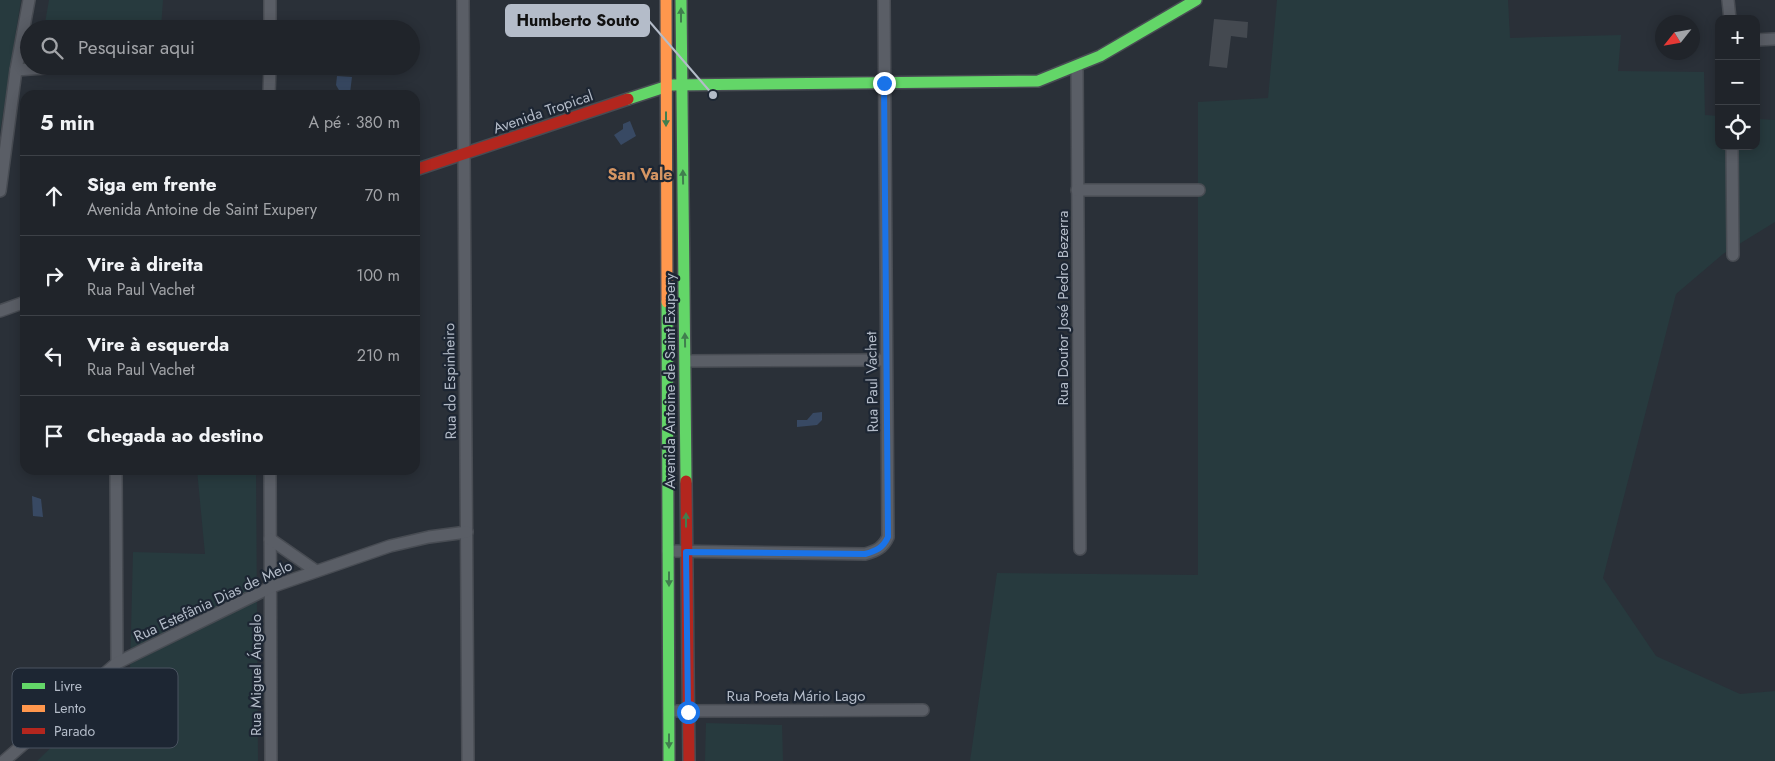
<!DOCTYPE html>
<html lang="pt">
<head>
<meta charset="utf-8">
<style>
  :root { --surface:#20242a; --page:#282c32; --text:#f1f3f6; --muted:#a2a4a8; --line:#3d4147 }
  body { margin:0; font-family:Jost,sans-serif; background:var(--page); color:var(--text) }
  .controls { position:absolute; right:15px; top:15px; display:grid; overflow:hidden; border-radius:10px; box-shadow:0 2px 12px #0003 }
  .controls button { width:45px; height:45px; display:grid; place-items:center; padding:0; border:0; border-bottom:1px solid var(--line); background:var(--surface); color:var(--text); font:25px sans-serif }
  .compass { position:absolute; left:1655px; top:15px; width:45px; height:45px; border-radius:50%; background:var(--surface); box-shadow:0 2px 12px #0003; rotate:239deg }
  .stop { position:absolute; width:15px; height:15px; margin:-11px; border:4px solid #1a73e8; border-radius:50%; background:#fff }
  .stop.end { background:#1a73e8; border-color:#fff; box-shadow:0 1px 5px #0008 }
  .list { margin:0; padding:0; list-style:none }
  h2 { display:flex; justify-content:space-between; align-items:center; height:65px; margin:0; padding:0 20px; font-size:21px }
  h2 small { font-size:16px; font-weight:400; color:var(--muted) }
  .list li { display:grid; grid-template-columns:32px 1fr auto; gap:15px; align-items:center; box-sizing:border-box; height:80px; padding:0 20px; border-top:1px solid var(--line) }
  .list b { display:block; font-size:19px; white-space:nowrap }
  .list p { margin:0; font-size:16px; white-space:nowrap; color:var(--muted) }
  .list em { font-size:16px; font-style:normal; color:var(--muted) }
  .icon { flex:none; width:28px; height:28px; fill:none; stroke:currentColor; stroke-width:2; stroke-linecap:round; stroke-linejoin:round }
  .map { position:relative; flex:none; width:1775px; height:761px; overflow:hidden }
  .search { position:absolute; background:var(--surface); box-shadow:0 2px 12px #0003; left:20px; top:20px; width:400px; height:55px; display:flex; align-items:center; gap:12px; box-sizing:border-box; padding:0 18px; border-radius:28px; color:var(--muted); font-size:19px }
  .panel { position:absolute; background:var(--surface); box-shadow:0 2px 12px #0003; left:20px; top:90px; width:400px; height:385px; border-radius:15px }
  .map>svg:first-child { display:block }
  .green { fill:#273a3e }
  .water { fill:#384963 }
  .building { fill:#444950 }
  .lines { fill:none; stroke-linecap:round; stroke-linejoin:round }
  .street-casing { stroke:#484c53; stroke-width:14 }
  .fast-casing { stroke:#484c53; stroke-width:14 }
  .slow-casing { stroke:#484c53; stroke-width:14 }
  .jam-casing { stroke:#484c53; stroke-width:14 }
  .street { stroke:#5a5e66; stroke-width:11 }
  .fast { stroke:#63d668; stroke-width:11 }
  .slow { stroke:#ff974d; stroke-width:11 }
  .jam { stroke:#b3261e; stroke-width:11 }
  .oneway { fill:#407e4e }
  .route { stroke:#1a73e8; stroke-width:6 }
  .labels { text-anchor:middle; stroke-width:4.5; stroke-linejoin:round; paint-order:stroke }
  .street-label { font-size:15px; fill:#b4bcc9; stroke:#1d2633 }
  .neighbourhood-label { font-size:16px; font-weight:bold; fill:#d59563; stroke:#1d2633 }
  .key { fill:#1d2633; stroke:#4a5360; stroke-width:1 }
  .key-label { font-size:14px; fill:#b4bcc9 }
  .leader { fill:none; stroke:#b4bcc9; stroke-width:2 }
  .callout-dot { fill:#b4bcc9; stroke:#1d2633; stroke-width:2 }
  .callout { fill:#b4bcc9; stroke:#b4bcc9; stroke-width:2 }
  .callout-label { font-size:16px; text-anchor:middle; font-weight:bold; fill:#111 }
</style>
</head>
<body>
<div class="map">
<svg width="1775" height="761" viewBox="0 0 1775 761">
  <rect width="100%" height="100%" fill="#2a3038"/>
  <g class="green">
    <polygon points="0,0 21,0 0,132"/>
    <polygon points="49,0 163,0 161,29 44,29"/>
    <polygon points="1277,0 1508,0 1510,38 1621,35 1618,71 1704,72 1705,115 1719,116 1719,146 1756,146 1756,119 1775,120 1775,222 1723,254 1676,294 1603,578 1656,656 1740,694 1775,691 1775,761 970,761 997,573 1198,575 1198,102 1268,98"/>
    <polygon points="197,470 256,470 258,761 37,761 130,671 133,552 205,554"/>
    <polygon points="706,723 782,725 783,761 705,761"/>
  </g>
  <g class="water">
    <polygon points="337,76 352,77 350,93 340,92 336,85"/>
    <polygon points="630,121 636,136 621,145 614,135 623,129 623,124"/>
    <polygon points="822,412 822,420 817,425 797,427 797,420 807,420 813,413"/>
    <polygon points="32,496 41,499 43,517 33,516"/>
  </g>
  <polygon class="building" points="1214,19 1248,22 1247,38 1231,36 1227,68 1209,66"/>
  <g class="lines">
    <g class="street-casing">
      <g id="street">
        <polyline points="270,0 270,29"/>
        <polyline points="463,0 468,761"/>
        <polyline points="1728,0 1730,19"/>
        <polyline points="1756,40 1775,39"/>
        <polyline points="1077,67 1080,549"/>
        <polyline points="16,70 73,66"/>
        <polyline points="269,95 270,66"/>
        <polyline points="1732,146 1733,255"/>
        <polyline points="1077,190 1199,190"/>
        <polyline points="0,191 16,70 29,0"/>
        <polyline points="0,311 25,302"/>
        <polyline points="686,361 886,360"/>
        <polyline points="116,470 117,663"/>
        <polyline points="270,470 271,761"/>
        <polyline points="270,539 316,571"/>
        <path d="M 668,551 L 865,554 C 876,551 883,548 888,537 L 884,0"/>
        <polyline points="669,711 923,710"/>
        <polyline points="4,761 117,663 271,587 390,546 429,537 467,532"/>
      </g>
    </g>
    <g class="fast-casing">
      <g id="fast">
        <polyline points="681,0 686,481"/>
        <polyline points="628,99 671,85 1038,81 1100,56 1196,0"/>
        <polyline points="667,302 669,761"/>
      </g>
    </g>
    <g class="slow-casing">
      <polyline id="slow" points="666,0 667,302"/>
    </g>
    <g class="jam-casing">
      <g id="jam">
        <polyline points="415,170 628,99"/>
        <polyline points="686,481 689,761"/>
      </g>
    </g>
    <use href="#street" class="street"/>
    <use href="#fast" class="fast"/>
    <use href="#slow" class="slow"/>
    <use href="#jam" class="jam"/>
  </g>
  <defs><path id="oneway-solid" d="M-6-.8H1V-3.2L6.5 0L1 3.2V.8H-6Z" transform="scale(1.25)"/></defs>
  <g class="oneway">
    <use href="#oneway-solid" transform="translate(681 15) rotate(-90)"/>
    <use href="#oneway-solid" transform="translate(666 119) rotate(90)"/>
    <use href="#oneway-solid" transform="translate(683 177) rotate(-91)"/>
    <use href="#oneway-solid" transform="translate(685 340) rotate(-91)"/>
    <use href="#oneway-solid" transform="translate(686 520) rotate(-90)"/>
    <use href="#oneway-solid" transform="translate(669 579) rotate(90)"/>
    <use href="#oneway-solid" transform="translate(669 741) rotate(90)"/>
  </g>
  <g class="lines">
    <path class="route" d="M 688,712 L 686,552 L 865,554 C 876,551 883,548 888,537 L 884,83"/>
  </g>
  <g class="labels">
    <g class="street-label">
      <text transform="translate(543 112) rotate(-19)" y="5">Avenida Tropical</text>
      <text transform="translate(1063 308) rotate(-90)" y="5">Rua Doutor José Pedro Bezerra</text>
      <text transform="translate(450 381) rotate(-91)" y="5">Rua do Espinheiro</text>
      <text transform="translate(670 381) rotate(-90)" y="5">Avenida Antoine de Saint Exupery</text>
      <text transform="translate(872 382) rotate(-91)" y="5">Rua Paul Vachet</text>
      <text transform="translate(213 601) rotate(-25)" y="5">Rua Estefânia Dias de Melo</text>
      <text transform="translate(256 675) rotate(-90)" y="5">Rua Miguel Ángelo</text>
      <text x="796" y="701">Rua Poeta Mário Lago</text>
    </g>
    <g class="neighbourhood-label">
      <text x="640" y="180">San Vale</text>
    </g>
  </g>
  <rect x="12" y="668" width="166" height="80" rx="8" class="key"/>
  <rect x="22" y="683" width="23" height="6" fill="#63d668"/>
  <rect x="22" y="705" width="23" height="7" fill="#ff974d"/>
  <rect x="22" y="728" width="23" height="6" fill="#b3261e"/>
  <g class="key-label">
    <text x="54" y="691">Livre</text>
    <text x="54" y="713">Lento</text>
    <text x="54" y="736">Parado</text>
  </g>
  <path class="leader" d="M713 95L649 21"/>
  <circle class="callout-dot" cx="713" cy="95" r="5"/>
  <rect class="callout" x="506" y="5" width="143" height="31" rx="5"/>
  <g class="callout-label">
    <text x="578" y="26">Humberto Souto</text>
  </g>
</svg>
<div class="controls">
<button>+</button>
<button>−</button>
<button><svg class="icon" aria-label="locate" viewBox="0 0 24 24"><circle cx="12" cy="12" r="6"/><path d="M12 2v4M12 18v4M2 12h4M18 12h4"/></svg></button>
</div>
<svg class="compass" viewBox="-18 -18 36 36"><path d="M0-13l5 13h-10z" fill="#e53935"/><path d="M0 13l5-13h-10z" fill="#a2a4a8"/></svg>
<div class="stop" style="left:688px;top:712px"></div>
<div class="stop end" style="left:884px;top:83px"></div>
<div class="search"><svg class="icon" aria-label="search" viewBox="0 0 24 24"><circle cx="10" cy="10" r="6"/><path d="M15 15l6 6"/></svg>Pesquisar aqui</div>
<section class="panel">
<h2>5 min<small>A pé · 380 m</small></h2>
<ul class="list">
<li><svg class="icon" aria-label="ahead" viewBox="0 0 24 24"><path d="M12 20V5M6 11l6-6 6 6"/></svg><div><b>Siga em frente</b><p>Avenida Antoine de Saint Exupery</p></div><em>70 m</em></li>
<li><svg class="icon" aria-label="right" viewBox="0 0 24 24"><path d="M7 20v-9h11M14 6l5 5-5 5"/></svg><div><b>Vire à direita</b><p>Rua Paul Vachet</p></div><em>100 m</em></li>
<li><svg class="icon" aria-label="left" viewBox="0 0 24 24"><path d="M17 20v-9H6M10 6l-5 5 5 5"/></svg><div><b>Vire à esquerda</b><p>Rua Paul Vachet</p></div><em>210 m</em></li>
<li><svg class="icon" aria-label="arrive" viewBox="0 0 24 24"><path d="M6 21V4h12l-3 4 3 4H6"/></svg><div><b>Chegada ao destino</b></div></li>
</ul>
</section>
</div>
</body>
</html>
